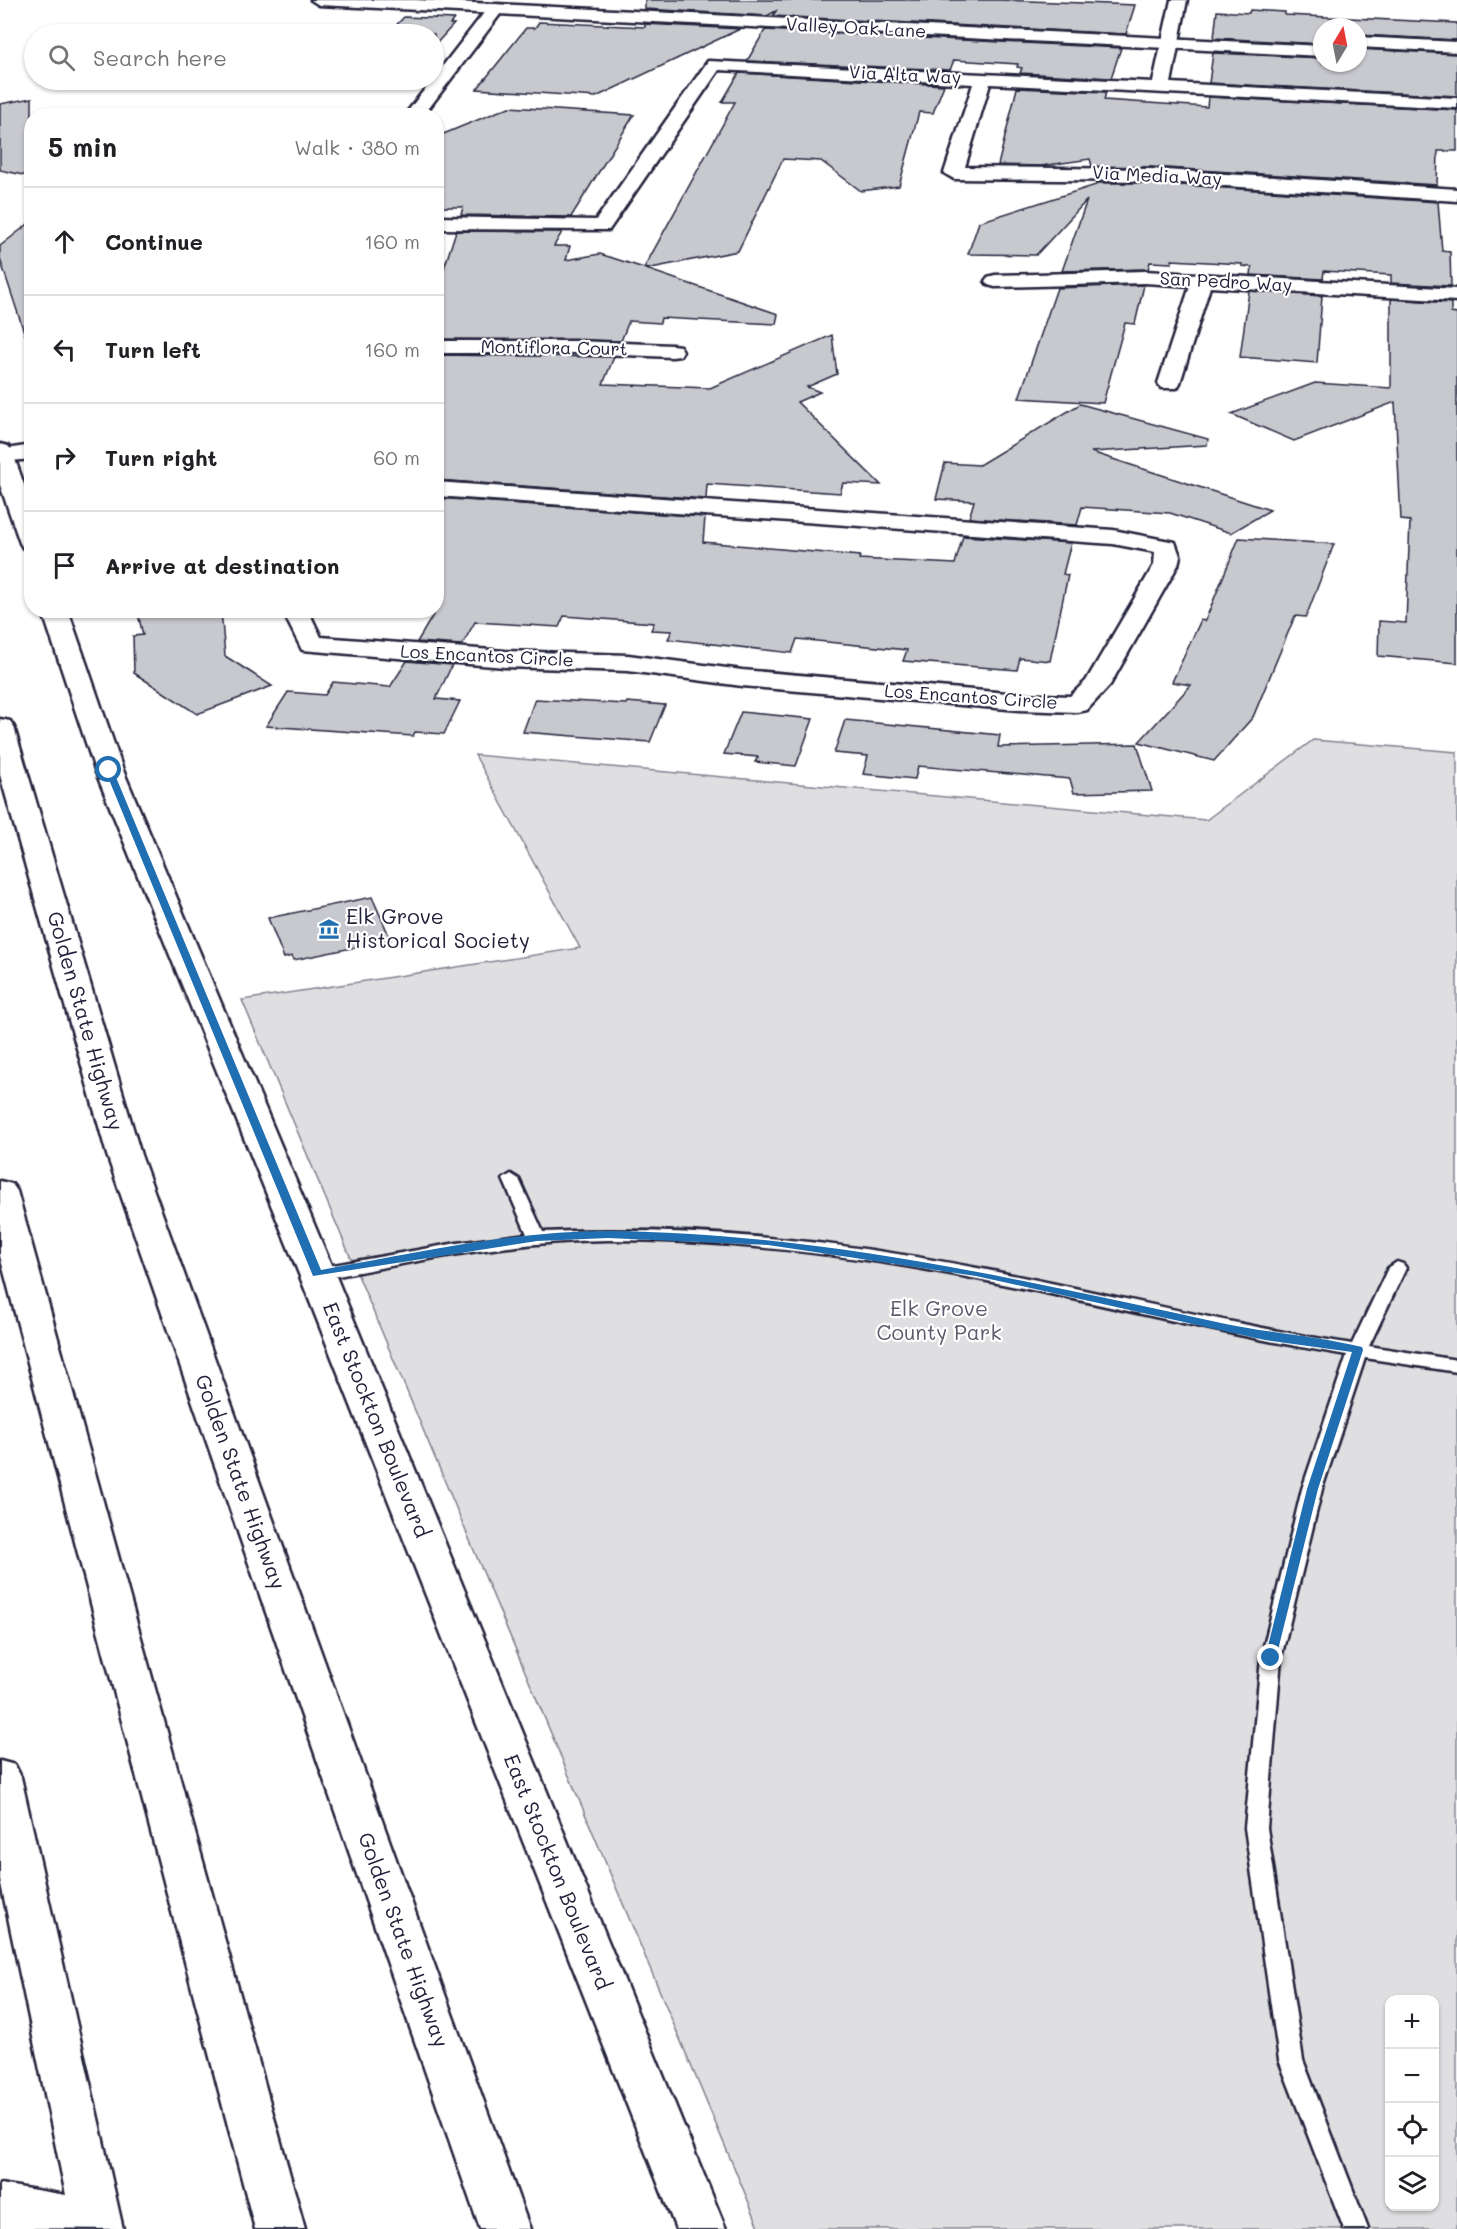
<!DOCTYPE html>
<html lang="en">
<head>
<meta charset="utf-8">
<style>
  :root { --surface:#fff; --page:#f2f2f2; --text:#202124; --muted:#757577; --line:#e0e0e0 }
  body { margin:0; font-family:Mali,sans-serif; background:var(--page); color:var(--text) }
  .controls { position:absolute; right:18px; bottom:18px; display:grid; overflow:hidden; border-radius:12px; box-shadow:0 2px 4px #0004 }
  .controls button { width:54px; height:54px; display:grid; place-items:center; padding:0; border:0; border-bottom:2px solid var(--line); background:var(--surface); color:var(--text); font:30px sans-serif }
  .compass { position:absolute; left:1313px; top:18px; width:54px; height:54px; border-radius:50%; background:var(--surface); box-shadow:0 2px 4px #0004; rotate:10deg }
  .stop { position:absolute; width:18px; height:18px; margin:-14px; border:4px solid #1f6fb2; border-radius:50%; background:#fff }
  .stop.end { background:#1f6fb2; border-color:#fff; box-shadow:0 2px 6px #0008 }
  .list { margin:0; padding:0; list-style:none }
  h2 { display:flex; justify-content:space-between; align-items:center; height:78px; margin:0; padding:0 24px; font-size:26px }
  h2 small { font-size:20px; font-weight:400; color:var(--muted) }
  .list li { display:grid; grid-template-columns:39px 1fr auto; gap:18px; align-items:center; box-sizing:border-box; height:108px; padding:0 24px; border-top:2px solid var(--line) }
  .list b { display:block; font-size:22px; white-space:nowrap }
  .list em { font-size:20px; font-style:normal; color:var(--muted) }
  .icon { flex:none; width:33px; height:33px; fill:none; stroke:currentColor; stroke-width:2; stroke-linecap:round; stroke-linejoin:round }
  .map { position:relative; flex:none; width:1457px; height:2229px; overflow:hidden }
  .search { position:absolute; background:var(--surface); box-shadow:0 2px 4px #0004; left:24px; top:24px; width:420px; height:66px; display:flex; align-items:center; gap:15px; box-sizing:border-box; padding:0 21px; border-radius:33px; color:var(--muted); font-size:22px }
  .panel { position:absolute; background:var(--surface); box-shadow:0 2px 4px #0004; left:24px; top:108px; width:420px; height:510px; border-radius:24px }
  .map>svg:first-child { display:block }
  .green { fill:#dfdfe2; stroke:#80808e; stroke-width:1.5; fill-rule:evenodd }
  .building { fill:#c8c8cf; stroke:#22223b; stroke-width:1.5 }
  .lines { fill:none; stroke-linecap:round; stroke-linejoin:round }
  .lane-casing { stroke:#22223b; stroke-width:5 }
  .street-casing { stroke:#22223b; stroke-width:5 }
  .secondary-casing { stroke:#22223b; stroke-width:5 }
  .highway-casing { stroke:#22223b; stroke-width:5 }
  .lane { fill:#fff; fill-rule:evenodd }
  .street { fill:#fff; fill-rule:evenodd }
  .secondary { fill:#fff; fill-rule:evenodd }
  .highway { fill:#fff; fill-rule:evenodd }
  .route { fill:#1f6fb2 }
  .labels { text-anchor:middle; stroke-width:4.5; stroke-linejoin:round; paint-order:stroke }
  .far-street-label { font-size:18px; fill:#22223b; stroke:#fff }
  .poi-label { font-size:21px; fill:#22223b; stroke:#fff; text-anchor:start }
  .street-label { font-size:21px; fill:#22223b; stroke:#fff }
  .park-label { font-size:21px; fill:#5b5b6d; stroke:#fff }
</style>
</head>
<body>
<div class="map">
<svg width="1457" height="2229" viewBox="0 0 1457 2229">
  <rect width="100%" height="100%" fill="#fff"/>
  <filter id="ink" filterUnits="userSpaceOnUse"><feTurbulence type="fractalNoise" baseFrequency=".0167" numOctaves="2"/><feDisplacementMap in="SourceGraphic" scale="12" xChannelSelector="R" yChannelSelector="G"/><feConvolveMatrix kernelMatrix="1 2 1 2 8 2 1 2 1" color-interpolation-filters="sRGB"/></filter>
  <g filter="url(#ink)">
    <path class="green" d="M 1313,740 L 1457,752 L 1457,2229 L 760,2229 L 242,1000 L 580,948 L 475,755 L 1206,820 ZM 1390,2000 L 1434,2000 L 1434,2206 L 1390,2206 Z"/>
    <g class="building">
      <polygon points="645,0 1001,0 1135,5 1126,34 773,16 776,11 767,16 645,9"/>
      <polygon points="1250,10 1285,12 1285,15 1457,23 1457,40 1358,35 1358,27 1322,27 1322,44 1214,38 1217,11 1249,13"/>
      <polygon points="404,17 454,19 450,24 454,24 434,46 434,34 388,34"/>
      <polygon points="539,22 645,27 645,24 740,29 596,97 477,89 526,28 535,28"/>
      <polygon points="765,30 1121,48 1111,78 1020,73 1022,68 1017,67 1018,64 954,60 950,70 747,61"/>
      <polygon points="1358,49 1457,54 1457,96 1209,83 1213,53 1322,58 1322,63 1358,63"/>
      <polygon points="739,73 944,85 933,113 919,112 899,186 861,191 821,161 783,159 738,251 646,269 778,314 776,324 661,318 660,323 629,321 621,341 436,339 436,293 456,231 562,232 554,246 570,246 566,260 600,254 644,268 735,102 722,102"/>
      <polygon points="1017,88 1106,92 1104,100 1207,107 1208,97 1457,110 1457,151 1438,151 1437,185 1150,167 1092,166 1090,159 1041,166 998,165"/>
      <polygon points="32,98 32,177 0,170 0,104"/>
      <polygon points="509,107 634,115 571,217 461,215 463,207 436,207 436,137"/>
      <polygon points="1096,183 1150,183 1438,202 1442,251 1450,252 1451,286 1391,283 1391,275 1324,271 1323,279 1251,275 1252,267 1242,266 1242,264 1172,260 1172,263 1150,262 1148,269 1062,271 1087,200 1036,255 968,254 979,222 1096,185"/>
      <polygon points="32,221 32,334 25,335 0,259 0,246"/>
      <polygon points="1144,285 1135,324 1125,323 1103,403 1019,398 1057,288"/>
      <polygon points="1249,291 1322,296 1317,363 1240,357"/>
      <polygon points="1391,299 1451,303 1451,313 1457,314 1457,663 1378,656 1379,621 1406,623 1410,521 1401,520 1395,402 1294,441 1231,414 1315,383 1391,388"/>
      <polygon points="832,335 837,374 807,387 820,392 797,402 881,485 843,483 840,493 707,484 706,499 436,480 436,355 614,357 603,384 710,388"/>
      <polygon points="1080,404 1208,439 1207,445 1091,452 1270,510 1231,533 1170,513 1082,507 1077,525 969,518 974,501 936,499 945,463 979,465"/>
      <polygon points="436,498 705,517 703,542 860,556 859,559 955,564 963,536 1071,543 1063,574 1068,575 1050,661 1020,658 1017,670 903,661 907,650 797,639 792,653 668,639 672,631 651,630 654,623 564,616 559,627 475,622 462,645 417,642 436,610"/>
      <polygon points="1239,538 1334,544 1306,617 1295,616 1253,717 1214,761 1139,742 1191,685 1172,682 1201,620 1205,621"/>
      <polygon points="137,610 221,610 225,656 272,686 197,714 134,673 133,636 143,635"/>
      <polygon points="407,661 452,665 436,699 460,701 444,734 415,732 413,736 266,726 288,692 325,695 333,682 390,687"/>
      <polygon points="535,699 626,704 627,702 665,705 650,742 523,732"/>
      <polygon points="741,712 813,719 796,766 755,762 758,757 724,754"/>
      <polygon points="845,720 1000,735 998,747 1137,744 1152,791 1074,793 1070,779 918,766 915,779 863,774 868,756 834,753"/>
      <polygon points="372,897 391,940 294,960 292,956 284,958 268,918"/>
    </g>
    <g class="lines">
      <g class="lane-casing">
        <path id="lane" d="M 511,1174 L 519,1179 L 543,1232 C 688,1226 835,1240 977,1268 C 1103,1292 1226,1324 1352,1344 L 1388,1268 L 1397,1262 L 1403,1264 L 1406,1268 L 1369,1346 L 1457,1360 L 1457,1372 L 1365,1358 L 1322,1489 L 1281,1658 L 1267,1828 L 1303,2060 L 1368,2229 L 1344,2229 L 1279,2060 L 1245,1828 L 1261,1658 L 1302,1489 L 1347,1355 C 1223,1335 1101,1303 977,1279 C 859,1256 728,1240 608,1240 C 509,1241 413,1262 317,1280 L 308,1274 L 317,1268 L 457,1243 L 527,1234 L 503,1179 Z"/>
      </g>
      <g class="street-casing">
        <g id="street">
          <polygon points="1171,0 1187,0 1171,83 1457,98 1457,108 990,84 965,167 1150,169 1457,189 1457,201 1150,181 954,179 944,173 973,84 719,70 609,230 436,229 436,217 596,220 708,61 1153,82"/>
          <polygon points="496,4 504,9 423,116 404,116 490,5"/>
          <polygon points="1145,271 1457,289 1457,301 1210,287 1180,383 1177,388 1161,388 1158,383 1190,286 1145,283 995,287 988,285 985,281 988,277 995,275"/>
          <polygon points="436,341 577,341 672,345 680,346 683,351 680,356 672,357 577,353 436,353"/>
          <polygon points="32,445 32,459 0,462 0,450"/>
          <polygon points="436,482 1113,530 1175,542 1180,556 1178,565 1110,685 1087,710 1077,712 1019,710 742,686 628,671 505,667 302,650 282,610 308,610 321,637 505,651 628,655 742,670 1019,694 1070,696 1086,681 1154,565 1155,552 1113,544 436,496"/>
        </g>
      </g>
      <g class="secondary-casing">
        <g id="secondary">
          <polygon points="311,0 416,0 1322,46 1322,56 319,5"/>
          <polygon points="1358,37 1457,42 1457,52 1358,47"/>
          <polygon points="0,444 8,446 12,451 32,507 32,550 23,548 20,543 0,485"/>
          <polygon points="42,610 68,610 123,770 335,1274 726,2229 676,2229 299,1274 95,770"/>
          <polygon points="0,1761 15,1765 21,1777 123,2229 0,2228 0,2184 66,2195 0,1879"/>
        </g>
      </g>
      <g class="highway-casing">
        <g id="highway">
          <polygon points="0,719 10,721 14,727 141,1155 530,2229 480,2229 107,1155 0,775"/>
          <polygon points="0,1181 12,1184 17,1191 305,2229 255,2229 0,1256"/>
        </g>
      </g>
      <use href="#lane" class="lane"/>
      <use href="#street" class="street"/>
      <use href="#secondary" class="secondary"/>
      <use href="#highway" class="highway"/>
    </g>
  </g>
  <path class="route" d="M 109,767 L 113,770 L 321,1270 C 416,1253 512,1231 609,1231 C 817,1233 1019,1279 1221,1323 C 1267,1333 1316,1336 1362,1347 L 1363,1350 L 1318,1489 L 1275,1662 L 1271,1663 L 1265,1658 L 1307,1489 L 1352,1352 L 1265,1340 L 976,1276 L 768,1245 L 608,1238 L 537,1241 L 313,1276 L 105,770 Z"/>
  <defs>
    <g id="museum-bare" transform="scale(1.62)"><path d="M0-6L6-3V-2H-6V-3ZM-5-1h2V3h-2ZM-1-1h2V3h-2ZM3-1h2V3H3ZM-6 4H6V6H-6Z" fill="#1f6fb2" stroke="#fff" stroke-width="2.5" paint-order="stroke"/></g>
  </defs>
  <g fill-rule="evenodd">
    <use href="#museum-bare" x="329" y="929"/>
  </g>
  <g class="labels">
    <g class="far-street-label">
      <text transform="translate(856 28) rotate(3)" y="6">Valley Oak Lane</text>
      <text transform="translate(905 75) rotate(3)" y="6">Via Alta Way</text>
      <text transform="translate(1157 176) rotate(3)" y="6">Via Media Way</text>
      <text transform="translate(1226 282) rotate(3)" y="6">San Pedro Way</text>
      <text transform="translate(554 348) rotate(1)" y="6">Montiflora Court</text>
      <text transform="translate(487 656) rotate(3)" y="6">Los Encantos Circle</text>
      <text transform="translate(971 697) rotate(4)" y="6">Los Encantos Circle</text>
    </g>
    <g class="poi-label">
      <text x="346" y="924">Elk Grove<tspan x="346" dy="24">Historical Society</tspan></text>
    </g>
    <g class="street-label">
      <text transform="translate(85 1021) rotate(74)" y="7">Golden State Highway</text>
      <text transform="translate(376 1420) rotate(68)" y="7">East Stockton Boulevard</text>
      <text transform="translate(240 1482) rotate(70)" y="7">Golden State Highway</text>
      <text transform="translate(557 1872) rotate(68)" y="7">East Stockton Boulevard</text>
      <text transform="translate(403 1940) rotate(70)" y="7">Golden State Highway</text>
    </g>
    <g class="park-label">
      <text x="939" y="1316">Elk Grove<tspan x="939" dy="24">County Park</tspan></text>
    </g>
  </g>
</svg>
<div class="controls">
<button>+</button>
<button>−</button>
<button><svg class="icon" aria-label="locate" viewBox="0 0 24 24"><circle cx="12" cy="12" r="6"/><path d="M12 2v4M12 18v4M2 12h4M18 12h4"/></svg></button>
<button><svg class="icon" aria-label="layers" viewBox="0 0 24 24"><path d="M12 4l9 5-9 5-9-5zM3 14l9 5 9-5"/></svg></button>
</div>
<svg class="compass" viewBox="-18 -18 36 36"><path d="M0-13l5 13h-10z" fill="#e53935"/><path d="M0 13l5-13h-10z" fill="#757577"/></svg>
<div class="stop" style="left:109px;top:770px"></div>
<div class="stop end" style="left:1271px;top:1658px"></div>
<div class="search"><svg class="icon" aria-label="search" viewBox="0 0 24 24"><circle cx="10" cy="10" r="6"/><path d="M15 15l6 6"/></svg>Search here</div>
<section class="panel">
<h2>5 min<small>Walk · 380 m</small></h2>
<ul class="list">
<li><svg class="icon" aria-label="ahead" viewBox="0 0 24 24"><path d="M12 20V5M6 11l6-6 6 6"/></svg><div><b>Continue</b></div><em>160 m</em></li>
<li><svg class="icon" aria-label="left" viewBox="0 0 24 24"><path d="M17 20v-9H6M10 6l-5 5 5 5"/></svg><div><b>Turn left</b></div><em>160 m</em></li>
<li><svg class="icon" aria-label="right" viewBox="0 0 24 24"><path d="M7 20v-9h11M14 6l5 5-5 5"/></svg><div><b>Turn right</b></div><em>60 m</em></li>
<li><svg class="icon" aria-label="arrive" viewBox="0 0 24 24"><path d="M6 21V4h12l-3 4 3 4H6"/></svg><div><b>Arrive at destination</b></div></li>
</ul>
</section>
</div>
</body>
</html>
